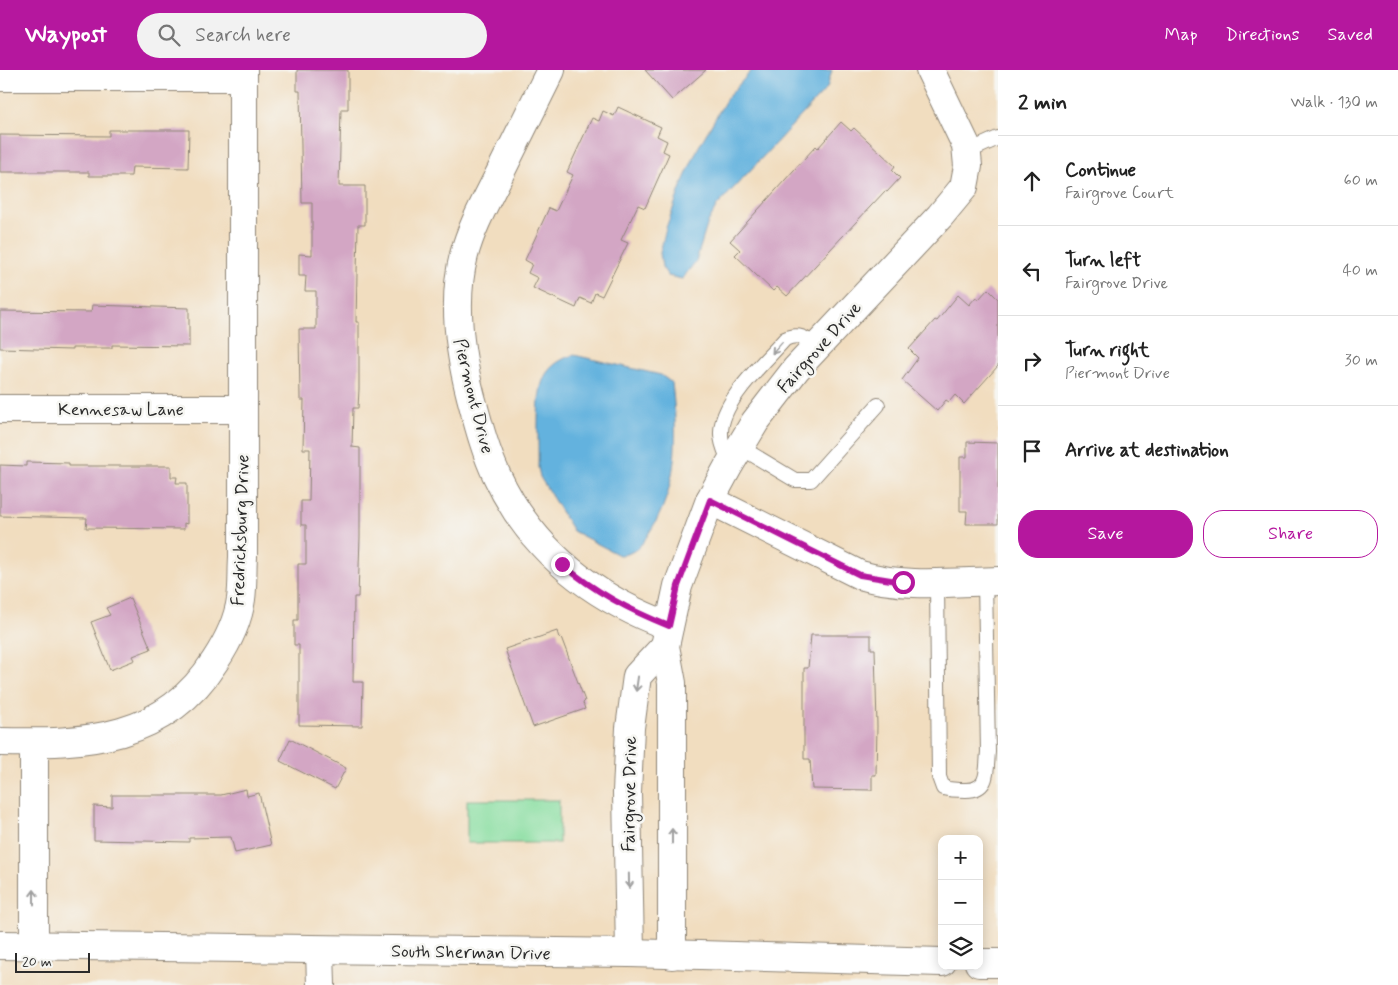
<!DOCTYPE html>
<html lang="en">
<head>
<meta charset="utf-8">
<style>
  :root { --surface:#fff; --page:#f2f2f2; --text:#222; --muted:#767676; --line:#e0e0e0; --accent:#b5179e }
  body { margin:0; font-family:Mynerve,sans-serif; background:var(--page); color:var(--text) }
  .controls { position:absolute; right:15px; bottom:15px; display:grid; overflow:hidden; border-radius:10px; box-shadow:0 2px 12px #0003 }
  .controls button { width:45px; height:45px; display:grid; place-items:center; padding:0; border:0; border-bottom:1px solid var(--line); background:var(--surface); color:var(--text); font:25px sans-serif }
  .scale { position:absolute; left:15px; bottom:12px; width:75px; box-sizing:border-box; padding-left:5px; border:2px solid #2b2b2b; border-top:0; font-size:14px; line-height:18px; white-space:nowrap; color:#2b2b2b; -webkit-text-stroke:4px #f6f6f2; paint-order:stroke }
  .stop { position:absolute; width:15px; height:15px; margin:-11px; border:4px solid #b5179e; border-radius:50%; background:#fff }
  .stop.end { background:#b5179e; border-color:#fff; box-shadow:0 1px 5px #0008 }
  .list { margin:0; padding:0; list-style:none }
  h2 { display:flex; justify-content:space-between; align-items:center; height:65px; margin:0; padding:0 20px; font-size:21px }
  h2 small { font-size:16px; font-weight:400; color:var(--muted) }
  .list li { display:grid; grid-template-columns:32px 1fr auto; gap:15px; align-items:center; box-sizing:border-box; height:90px; padding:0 20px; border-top:1px solid var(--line) }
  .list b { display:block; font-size:19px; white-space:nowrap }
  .list p { margin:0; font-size:16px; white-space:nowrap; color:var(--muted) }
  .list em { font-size:16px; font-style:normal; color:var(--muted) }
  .actions { display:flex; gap:10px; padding:15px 20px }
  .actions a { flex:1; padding:11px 0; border:1px solid var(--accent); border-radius:20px; text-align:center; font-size:18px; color:var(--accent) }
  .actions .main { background:var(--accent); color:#fff }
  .icon { flex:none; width:28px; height:28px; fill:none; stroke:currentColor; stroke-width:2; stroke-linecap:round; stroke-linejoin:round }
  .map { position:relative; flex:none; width:998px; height:915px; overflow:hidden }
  header { display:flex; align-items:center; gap:30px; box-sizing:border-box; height:70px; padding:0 25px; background:var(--accent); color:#fff }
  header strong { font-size:24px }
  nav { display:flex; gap:28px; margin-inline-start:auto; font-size:18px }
  .search { width:350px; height:45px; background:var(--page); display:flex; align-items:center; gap:12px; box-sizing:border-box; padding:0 18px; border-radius:28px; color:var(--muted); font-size:19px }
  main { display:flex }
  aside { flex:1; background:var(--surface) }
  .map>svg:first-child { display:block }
  .green { fill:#89dea1; stroke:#5a8466 }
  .water { fill:#64b2de; stroke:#486e84 }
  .building { fill:#d3a6c4 }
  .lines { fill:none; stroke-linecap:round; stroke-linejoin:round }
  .service-casing { stroke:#8e8475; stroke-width:16 }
  .minor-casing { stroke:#8e8475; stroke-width:30 }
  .tertiary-casing { stroke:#8e8475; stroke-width:30 }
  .service { stroke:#fff; stroke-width:14 }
  .minor { stroke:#fff; stroke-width:28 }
  .tertiary { stroke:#fff; stroke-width:28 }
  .oneway { stroke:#a0a0a0 }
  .route { stroke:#b5179e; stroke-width:6 }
  .labels { text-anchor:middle; stroke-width:5; stroke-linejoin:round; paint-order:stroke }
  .street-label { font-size:18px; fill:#2b2b2b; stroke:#f6f6f2 }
</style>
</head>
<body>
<header>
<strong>Waypost</strong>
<div class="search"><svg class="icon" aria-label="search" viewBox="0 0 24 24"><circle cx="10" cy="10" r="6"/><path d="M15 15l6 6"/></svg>Search here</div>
<nav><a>Map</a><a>Directions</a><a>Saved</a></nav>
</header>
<main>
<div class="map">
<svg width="998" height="915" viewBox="0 0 998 915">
  <rect width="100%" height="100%" fill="#f6f6f2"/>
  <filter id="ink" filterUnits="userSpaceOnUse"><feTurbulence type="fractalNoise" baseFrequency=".02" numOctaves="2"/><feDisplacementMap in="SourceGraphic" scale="10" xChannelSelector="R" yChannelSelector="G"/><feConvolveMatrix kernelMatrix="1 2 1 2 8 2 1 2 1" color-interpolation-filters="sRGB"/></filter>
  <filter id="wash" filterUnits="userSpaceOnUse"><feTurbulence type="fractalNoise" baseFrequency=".0096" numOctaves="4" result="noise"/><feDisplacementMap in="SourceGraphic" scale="20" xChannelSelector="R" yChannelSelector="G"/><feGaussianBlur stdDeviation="1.12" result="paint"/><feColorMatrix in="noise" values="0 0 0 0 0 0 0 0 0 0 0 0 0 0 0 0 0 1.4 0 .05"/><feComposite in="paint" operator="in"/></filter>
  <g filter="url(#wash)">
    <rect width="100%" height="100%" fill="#f1ddbf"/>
    <rect class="green" x="467" y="730" width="92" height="43"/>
    <g class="water">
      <polygon points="752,0 832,0 827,18 717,136 708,152 696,191 682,209 668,206 662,197 660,183 666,158 682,114 698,78 727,28"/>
      <path d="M 574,285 L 661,305 L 672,313 C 678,366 679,418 649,463 C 642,475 634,485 619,485 L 573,461 L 540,407 L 538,397 C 539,375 535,327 544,308 C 549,296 562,288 574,285 Z"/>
    </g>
    <g id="blocks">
      <g class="building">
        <polygon points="297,0 348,0 348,39 341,39 339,116 365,116 365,155 358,155 356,252 359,252 359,319 358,338 353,338 352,377 360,378 360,467 358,527 354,527 353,612 363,612 362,656 299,655 299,575 294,575 294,550 298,550 298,494 306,494 306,455 301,455 301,431 309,431 310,379 303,379 304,330 300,330 299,259 316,259 316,221 305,221 306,206 299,206 299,184 312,185 312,133 302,133 300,21 297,21"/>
        <polygon points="645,0 706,0 672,30"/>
        <polygon points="618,37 661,57 657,66 667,71 663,81 669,84 645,138 638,135 621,170 628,173 602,226 595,223 591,233 580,228 576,238 533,218 538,208 528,203 532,194 525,190 549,138 556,141 573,105 567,102 592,48 599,51 603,41 614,46"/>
        <polygon points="841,52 851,61 854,58 895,96 892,100 900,108 887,122 885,121 787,226 777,217 773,221 735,185 740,180 730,171 803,90 816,76 818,78"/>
        <polygon points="109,60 189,60 188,98 132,97 131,106 89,106 89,102 0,102 0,65 109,66"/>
        <polygon points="988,219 998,229 998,296 964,334 955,325 949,332 946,330 937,341 902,310 918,288 909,279 935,250 937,251 958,225 969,235 976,227 979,229"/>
        <polygon points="92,235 189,238 189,276 112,275 112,278 72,278 72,280 0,278 0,241 91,242"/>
        <polygon points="967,372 998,373 998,454 966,454 967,441 960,441 960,387 967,387"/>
        <polygon points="26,392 69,393 69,396 171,396 171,407 177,407 176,413 187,413 187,454 184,453 184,459 86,458 87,448 0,446 0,395 26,396"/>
        <polygon points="130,528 151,579 133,586 135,590 110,600 91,552 110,545 106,538"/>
        <polygon points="557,561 559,568 561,567 585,631 583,633 585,639 533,657 505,579"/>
        <polygon points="811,565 871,565 871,579 875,579 877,656 876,705 872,705 872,720 812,719 810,689 804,689 804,598 808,598"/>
        <polygon points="290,669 346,698 335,719 280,691"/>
        <polygon points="246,719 247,726 259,723 271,775 235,783 231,767 189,768 189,772 94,770 94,736 112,737 112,725 221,725"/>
      </g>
    </g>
  </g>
  <g filter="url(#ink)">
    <use href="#blocks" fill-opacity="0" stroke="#8e8475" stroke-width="1"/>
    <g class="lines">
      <g class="service-casing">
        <g id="service">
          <polyline points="967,82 998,68"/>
          <polyline points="740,377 795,410 811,410 878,335"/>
          <path d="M 730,393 C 726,383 721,375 721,364 C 720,331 765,292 785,269 C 799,262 807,269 818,277"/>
          <path d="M 937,512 L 939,707 L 943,718 C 951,720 958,720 966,720 C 990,720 986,700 988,682 L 985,511"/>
        </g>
      </g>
      <g class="minor-casing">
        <g id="minor">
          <path d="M 551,0 C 533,36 515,72 497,109 C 485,133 471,158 464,185 C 452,231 459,281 471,327 C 478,353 485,381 497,406 C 532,481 593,528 669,556"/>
          <polyline points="0,7 243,7"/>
          <polyline points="0,339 243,339"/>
          <path d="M 710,430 L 860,505 C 904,518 953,512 998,511"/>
          <path d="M 0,672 C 86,674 164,671 215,591 C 227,573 238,551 241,529 C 243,515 242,501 243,487 L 243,0"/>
          <polyline points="34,876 34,673"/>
          <polyline points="320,880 321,915"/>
          <polyline points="630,883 627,722 630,658 637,606 665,576"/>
          <polyline points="672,885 672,613 665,576 678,516 710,430 728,397 755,352 796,299 940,146 964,117 968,96 966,75 930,0"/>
        </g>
      </g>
      <g class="tertiary-casing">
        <g id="tertiary">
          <polyline points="0,875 630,883 942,892"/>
          <polyline points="979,893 998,893"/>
        </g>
      </g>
      <use href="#service" class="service"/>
      <use href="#minor" class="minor"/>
      <use href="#tertiary" class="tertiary"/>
    </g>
    <defs><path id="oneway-shaft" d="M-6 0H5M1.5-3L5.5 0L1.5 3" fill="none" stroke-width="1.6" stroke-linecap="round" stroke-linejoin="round" transform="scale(1.25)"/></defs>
    <g class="oneway">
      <use href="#oneway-shaft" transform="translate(777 278) rotate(131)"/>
      <use href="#oneway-shaft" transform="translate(637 614) rotate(98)"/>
      <use href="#oneway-shaft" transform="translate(672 766) rotate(-90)"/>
      <use href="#oneway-shaft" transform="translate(629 811) rotate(89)"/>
      <use href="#oneway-shaft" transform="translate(34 827) rotate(-90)"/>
    </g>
  </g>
  <g class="lines" filter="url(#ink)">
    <path class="route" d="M 562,494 C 595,522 629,540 669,556 L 678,516 L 710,430 L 860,505 L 903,512"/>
  </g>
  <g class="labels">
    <g class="street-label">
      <text transform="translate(819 277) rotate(-48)" y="6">Fairgrove Drive</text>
      <text transform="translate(474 326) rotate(76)" y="6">Piermont Drive</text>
      <text x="121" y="345">Kennesaw Lane</text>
      <text transform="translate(240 460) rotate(-88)" y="6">Fredricksburg Drive</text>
      <text transform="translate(629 724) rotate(-89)" y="6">Fairgrove Drive</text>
      <text transform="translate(471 882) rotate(1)" y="6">South Sherman Drive</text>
    </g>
  </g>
</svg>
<div class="controls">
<button>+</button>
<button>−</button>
<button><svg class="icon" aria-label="layers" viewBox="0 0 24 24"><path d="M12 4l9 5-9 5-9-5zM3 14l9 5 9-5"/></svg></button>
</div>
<div class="scale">20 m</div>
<div class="stop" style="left:903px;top:512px"></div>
<div class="stop end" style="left:562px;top:494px"></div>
</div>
<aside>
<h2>2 min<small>Walk · 130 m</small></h2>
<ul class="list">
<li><svg class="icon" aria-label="ahead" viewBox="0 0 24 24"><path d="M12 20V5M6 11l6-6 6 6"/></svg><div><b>Continue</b><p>Fairgrove Court</p></div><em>60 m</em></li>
<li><svg class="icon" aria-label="left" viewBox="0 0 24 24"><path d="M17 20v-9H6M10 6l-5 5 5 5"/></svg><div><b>Turn left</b><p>Fairgrove Drive</p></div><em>40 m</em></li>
<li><svg class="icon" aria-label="right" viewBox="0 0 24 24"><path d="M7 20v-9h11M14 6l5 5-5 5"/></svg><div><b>Turn right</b><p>Piermont Drive</p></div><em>30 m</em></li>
<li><svg class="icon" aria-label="arrive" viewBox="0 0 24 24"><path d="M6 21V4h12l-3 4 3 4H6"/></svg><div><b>Arrive at destination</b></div></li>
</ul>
<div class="actions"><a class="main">Save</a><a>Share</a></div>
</aside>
</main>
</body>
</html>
